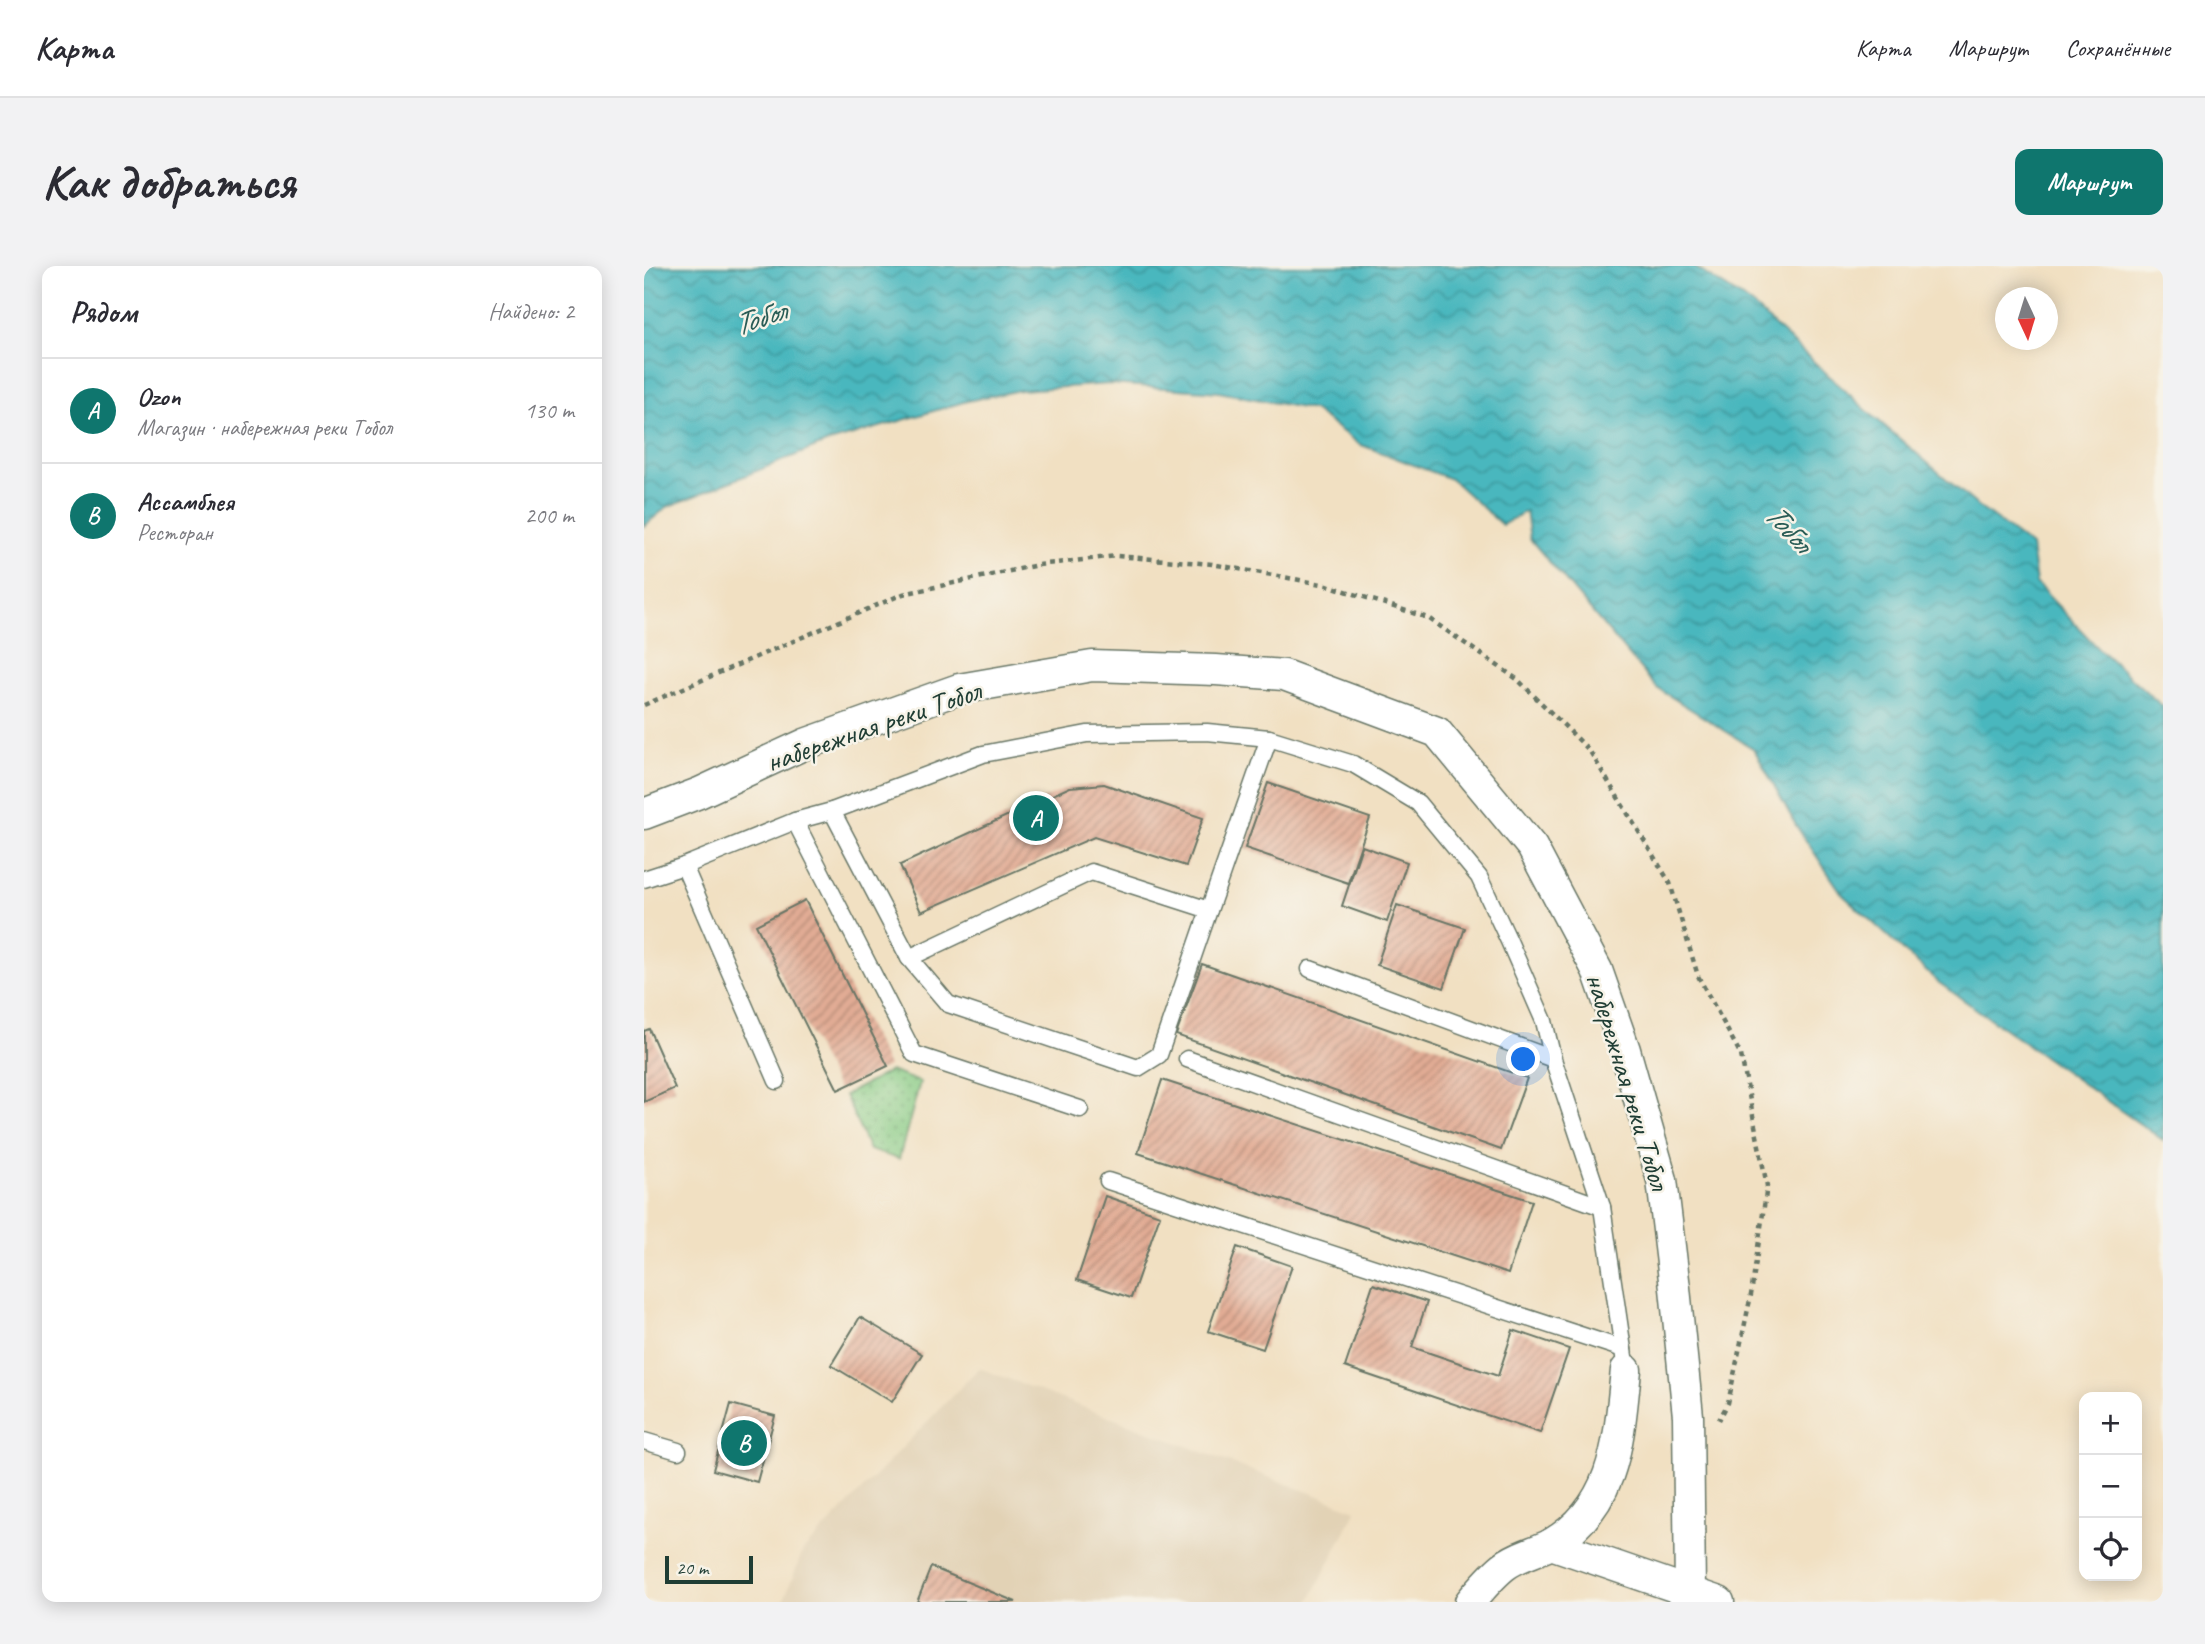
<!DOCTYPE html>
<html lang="ru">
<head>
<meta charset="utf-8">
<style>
  :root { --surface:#fff; --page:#f2f2f3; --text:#2b2b33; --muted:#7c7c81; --line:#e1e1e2; --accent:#0f766e }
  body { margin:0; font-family:Caveat,sans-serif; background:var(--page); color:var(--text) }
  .controls { position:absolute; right:21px; bottom:21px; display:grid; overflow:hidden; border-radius:14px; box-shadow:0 4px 18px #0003 }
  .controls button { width:63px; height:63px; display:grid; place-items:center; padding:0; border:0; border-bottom:2px solid var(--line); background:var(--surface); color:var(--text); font:35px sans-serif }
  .compass { position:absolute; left:1351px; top:21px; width:63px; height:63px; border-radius:50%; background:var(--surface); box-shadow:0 4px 18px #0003; rotate:176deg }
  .scale { position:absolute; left:21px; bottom:18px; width:88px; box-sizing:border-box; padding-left:7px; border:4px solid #1f3d34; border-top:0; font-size:19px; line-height:24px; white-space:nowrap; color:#1f3d34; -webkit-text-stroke:5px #f7f3e8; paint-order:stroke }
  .you { position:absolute; left:880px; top:794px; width:24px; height:24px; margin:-18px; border:5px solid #fff; border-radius:50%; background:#1a73e8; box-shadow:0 0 0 10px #1a73e833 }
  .badge { display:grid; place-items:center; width:46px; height:46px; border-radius:50%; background:var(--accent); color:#fff; font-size:23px; font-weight:700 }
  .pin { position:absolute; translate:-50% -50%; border:4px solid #fff; box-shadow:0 2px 7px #0006 }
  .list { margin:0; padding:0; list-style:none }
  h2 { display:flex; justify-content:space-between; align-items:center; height:91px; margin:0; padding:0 28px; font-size:30px }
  h2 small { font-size:23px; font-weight:400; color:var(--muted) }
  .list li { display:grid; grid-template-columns:46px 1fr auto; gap:21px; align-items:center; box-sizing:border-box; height:105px; padding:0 28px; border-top:2px solid var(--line) }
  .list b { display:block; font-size:26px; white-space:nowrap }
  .list p { margin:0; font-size:23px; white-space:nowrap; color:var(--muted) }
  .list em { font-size:23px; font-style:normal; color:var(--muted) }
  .icon { flex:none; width:38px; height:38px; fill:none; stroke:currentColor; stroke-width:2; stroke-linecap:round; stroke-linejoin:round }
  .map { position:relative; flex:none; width:1519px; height:1336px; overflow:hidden; border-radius:14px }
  header { display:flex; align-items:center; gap:42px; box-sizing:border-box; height:98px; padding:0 35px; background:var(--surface); border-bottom:2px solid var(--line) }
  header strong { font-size:33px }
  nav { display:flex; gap:38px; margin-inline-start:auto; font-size:24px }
  .intro { display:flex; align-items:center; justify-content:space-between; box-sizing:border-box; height:168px; padding:0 42px }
  h1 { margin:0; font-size:49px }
  .button { padding:18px 32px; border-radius:14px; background:var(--accent); color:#fff; font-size:24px; font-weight:700 }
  main { display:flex; gap:42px; padding:0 42px }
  aside { flex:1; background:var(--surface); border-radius:14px; box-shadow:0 4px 18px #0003 }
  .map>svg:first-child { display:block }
  .built { fill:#e2d2b5 }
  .grass { fill:url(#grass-dots); stroke:#52845c; stroke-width:2 }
  .water { fill:url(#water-waves); stroke:#347a79; stroke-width:2 }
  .building { fill:url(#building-hatch) }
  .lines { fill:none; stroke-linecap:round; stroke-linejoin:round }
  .lane-casing { stroke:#687666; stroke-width:19 }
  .street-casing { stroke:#687666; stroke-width:33 }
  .path { stroke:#687666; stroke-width:4.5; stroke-dasharray:5 5; stroke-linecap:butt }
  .lane { stroke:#fff; stroke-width:16 }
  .street { stroke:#fff; stroke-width:30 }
  .labels { text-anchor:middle; stroke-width:5; stroke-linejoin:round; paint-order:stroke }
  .street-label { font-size:30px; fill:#1f3d34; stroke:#f7f3e8 }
  .water-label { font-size:32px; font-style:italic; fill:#295c56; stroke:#f7f3e8 }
</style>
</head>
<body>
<header>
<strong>Карта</strong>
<nav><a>Карта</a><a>Маршрут</a><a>Сохранённые</a></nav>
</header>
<div class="intro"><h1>Как добраться</h1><a class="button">Маршрут</a></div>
<main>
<aside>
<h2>Рядом<small>Найдено: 2</small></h2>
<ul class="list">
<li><span class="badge">A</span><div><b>Ozon</b><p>Магазин · набережная реки Тобол</p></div><em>130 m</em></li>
<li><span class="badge">B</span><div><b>Ассамблея</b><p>Ресторан</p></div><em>200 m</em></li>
</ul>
</aside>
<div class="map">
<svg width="1519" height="1336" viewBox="0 0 1519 1336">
  <defs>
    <pattern id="grass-dots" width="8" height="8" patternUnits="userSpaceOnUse" patternTransform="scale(1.75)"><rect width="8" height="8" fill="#86ca83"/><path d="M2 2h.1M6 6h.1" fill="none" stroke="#6da56c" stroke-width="1.8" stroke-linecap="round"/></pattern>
    <pattern id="water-waves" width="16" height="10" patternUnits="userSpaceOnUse" patternTransform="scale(1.75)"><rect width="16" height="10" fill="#48b7be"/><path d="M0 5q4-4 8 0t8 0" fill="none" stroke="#3b969b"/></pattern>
    <pattern id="building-hatch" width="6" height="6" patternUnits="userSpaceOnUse" patternTransform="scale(1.75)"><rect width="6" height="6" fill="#e2ac94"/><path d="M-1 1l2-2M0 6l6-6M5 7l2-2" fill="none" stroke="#b78d7a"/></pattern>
  </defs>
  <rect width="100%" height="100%" fill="#f7f3e8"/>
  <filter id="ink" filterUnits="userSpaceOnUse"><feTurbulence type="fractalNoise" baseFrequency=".0143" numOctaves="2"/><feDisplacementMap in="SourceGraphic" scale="14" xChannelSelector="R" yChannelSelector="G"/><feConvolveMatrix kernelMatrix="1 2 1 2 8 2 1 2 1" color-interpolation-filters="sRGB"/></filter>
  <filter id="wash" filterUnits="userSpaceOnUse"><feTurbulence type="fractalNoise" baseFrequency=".00686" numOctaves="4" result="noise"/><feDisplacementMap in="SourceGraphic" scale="28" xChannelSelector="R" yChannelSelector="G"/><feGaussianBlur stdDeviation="1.57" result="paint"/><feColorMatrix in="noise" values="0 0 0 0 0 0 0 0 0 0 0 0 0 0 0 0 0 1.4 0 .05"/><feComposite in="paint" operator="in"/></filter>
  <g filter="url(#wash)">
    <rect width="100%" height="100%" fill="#f1e0c2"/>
    <polygon class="built" points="335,1102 712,1244 665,1336 139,1336 159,1285"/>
    <polygon class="grass" points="246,805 276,816 255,893 225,884 201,829"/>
    <polygon class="water" points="0,0 1049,0 1106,37 1222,144 1335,241 1387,280 1392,317 1455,383 1519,441 1519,874 1294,716 1199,629 1153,561 1110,483 1013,422 886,273 882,245 858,259 807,213 715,178 669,144 575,126 466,118 376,124 323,135 182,177 23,241 0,260"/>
    <g id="blocks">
      <g class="building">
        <polygon points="624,517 726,552 704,617 601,582"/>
        <polygon points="460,518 559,552 542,600 450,571 277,646 256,599 426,521"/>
        <polygon points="718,580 763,596 743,656 698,640"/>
        <polygon points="161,634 244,800 194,824 112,659"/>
        <polygon points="753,639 821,662 800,722 733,699"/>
        <polygon points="558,698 883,812 857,884 532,769"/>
        <polygon points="5,763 31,822 0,836 0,765"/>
        <polygon points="518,814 888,935 864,1008 494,887"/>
        <polygon points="461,930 516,949 487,1032 433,1014"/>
        <polygon points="593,981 648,1000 619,1083 564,1065"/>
        <polygon points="729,1018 783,1036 768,1081 854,1110 869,1064 925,1083 896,1167 701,1101"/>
        <polygon points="216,1051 278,1088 248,1136 187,1099"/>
        <polygon points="87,1138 131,1150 113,1216 69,1204"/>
        <polygon points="287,1301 372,1336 273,1336"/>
      </g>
    </g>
  </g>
  <g filter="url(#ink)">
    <use href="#blocks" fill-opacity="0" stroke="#687666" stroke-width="2"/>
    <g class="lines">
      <g class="lane-casing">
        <g id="lane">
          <polyline points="188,545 265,692 447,606 565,644 625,472"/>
          <polyline points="151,555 270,788 436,843"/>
          <polyline points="40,600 133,815"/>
          <polyline points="0,613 40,600 151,555 188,545 339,488 443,468 563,466 625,472 709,498 774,537 835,611 865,675 900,755 909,793 958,941 982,1104"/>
          <polyline points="265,692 304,738 494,802 515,789 565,644"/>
          <polyline points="666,703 909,793"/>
          <polyline points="543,793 958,941"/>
          <polyline points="464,915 979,1083"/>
          <polyline points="0,1175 34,1185"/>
        </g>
      </g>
      <g class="street-casing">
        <g id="street">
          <polyline points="0,548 55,527 161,478 315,423 448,400 572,404 640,409 793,466 888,581 953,704 981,784 1018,914 1031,1022 1044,1150 1046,1326"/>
          <polyline points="907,1278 1075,1336"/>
          <path d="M 826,1336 C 836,1324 847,1311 859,1301 C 872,1290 892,1286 907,1278 C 973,1240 975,1171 982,1104"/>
        </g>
      </g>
      <polyline class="path" points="0,439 259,328 394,299 473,290 568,298 683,319 784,352 873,413 945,484 1026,617 1054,710 1097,789 1123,920 1107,1029 1084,1137 1075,1154"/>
      <use href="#lane" class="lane"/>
      <use href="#street" class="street"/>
    </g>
  </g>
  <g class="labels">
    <g class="street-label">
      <text transform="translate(229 460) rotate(-19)" y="10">набережная реки Тобол</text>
      <text transform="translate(984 815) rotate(73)" y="10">набережная реки Тобол</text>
    </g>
    <g class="water-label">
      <text transform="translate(115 51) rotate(-18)" y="11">Тобол</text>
      <text transform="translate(1145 261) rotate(47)" y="11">Тобол</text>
    </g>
  </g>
</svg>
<div class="controls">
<button>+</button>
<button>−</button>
<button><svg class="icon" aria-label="locate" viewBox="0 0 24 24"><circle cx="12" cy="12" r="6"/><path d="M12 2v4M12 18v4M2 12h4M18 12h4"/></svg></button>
</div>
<svg class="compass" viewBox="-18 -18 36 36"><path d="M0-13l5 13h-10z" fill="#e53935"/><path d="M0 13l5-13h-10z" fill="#7c7c81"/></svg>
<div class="scale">20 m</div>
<div class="you"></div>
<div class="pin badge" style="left:392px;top:552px">A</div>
<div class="pin badge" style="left:100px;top:1177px">B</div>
</div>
</main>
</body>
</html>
